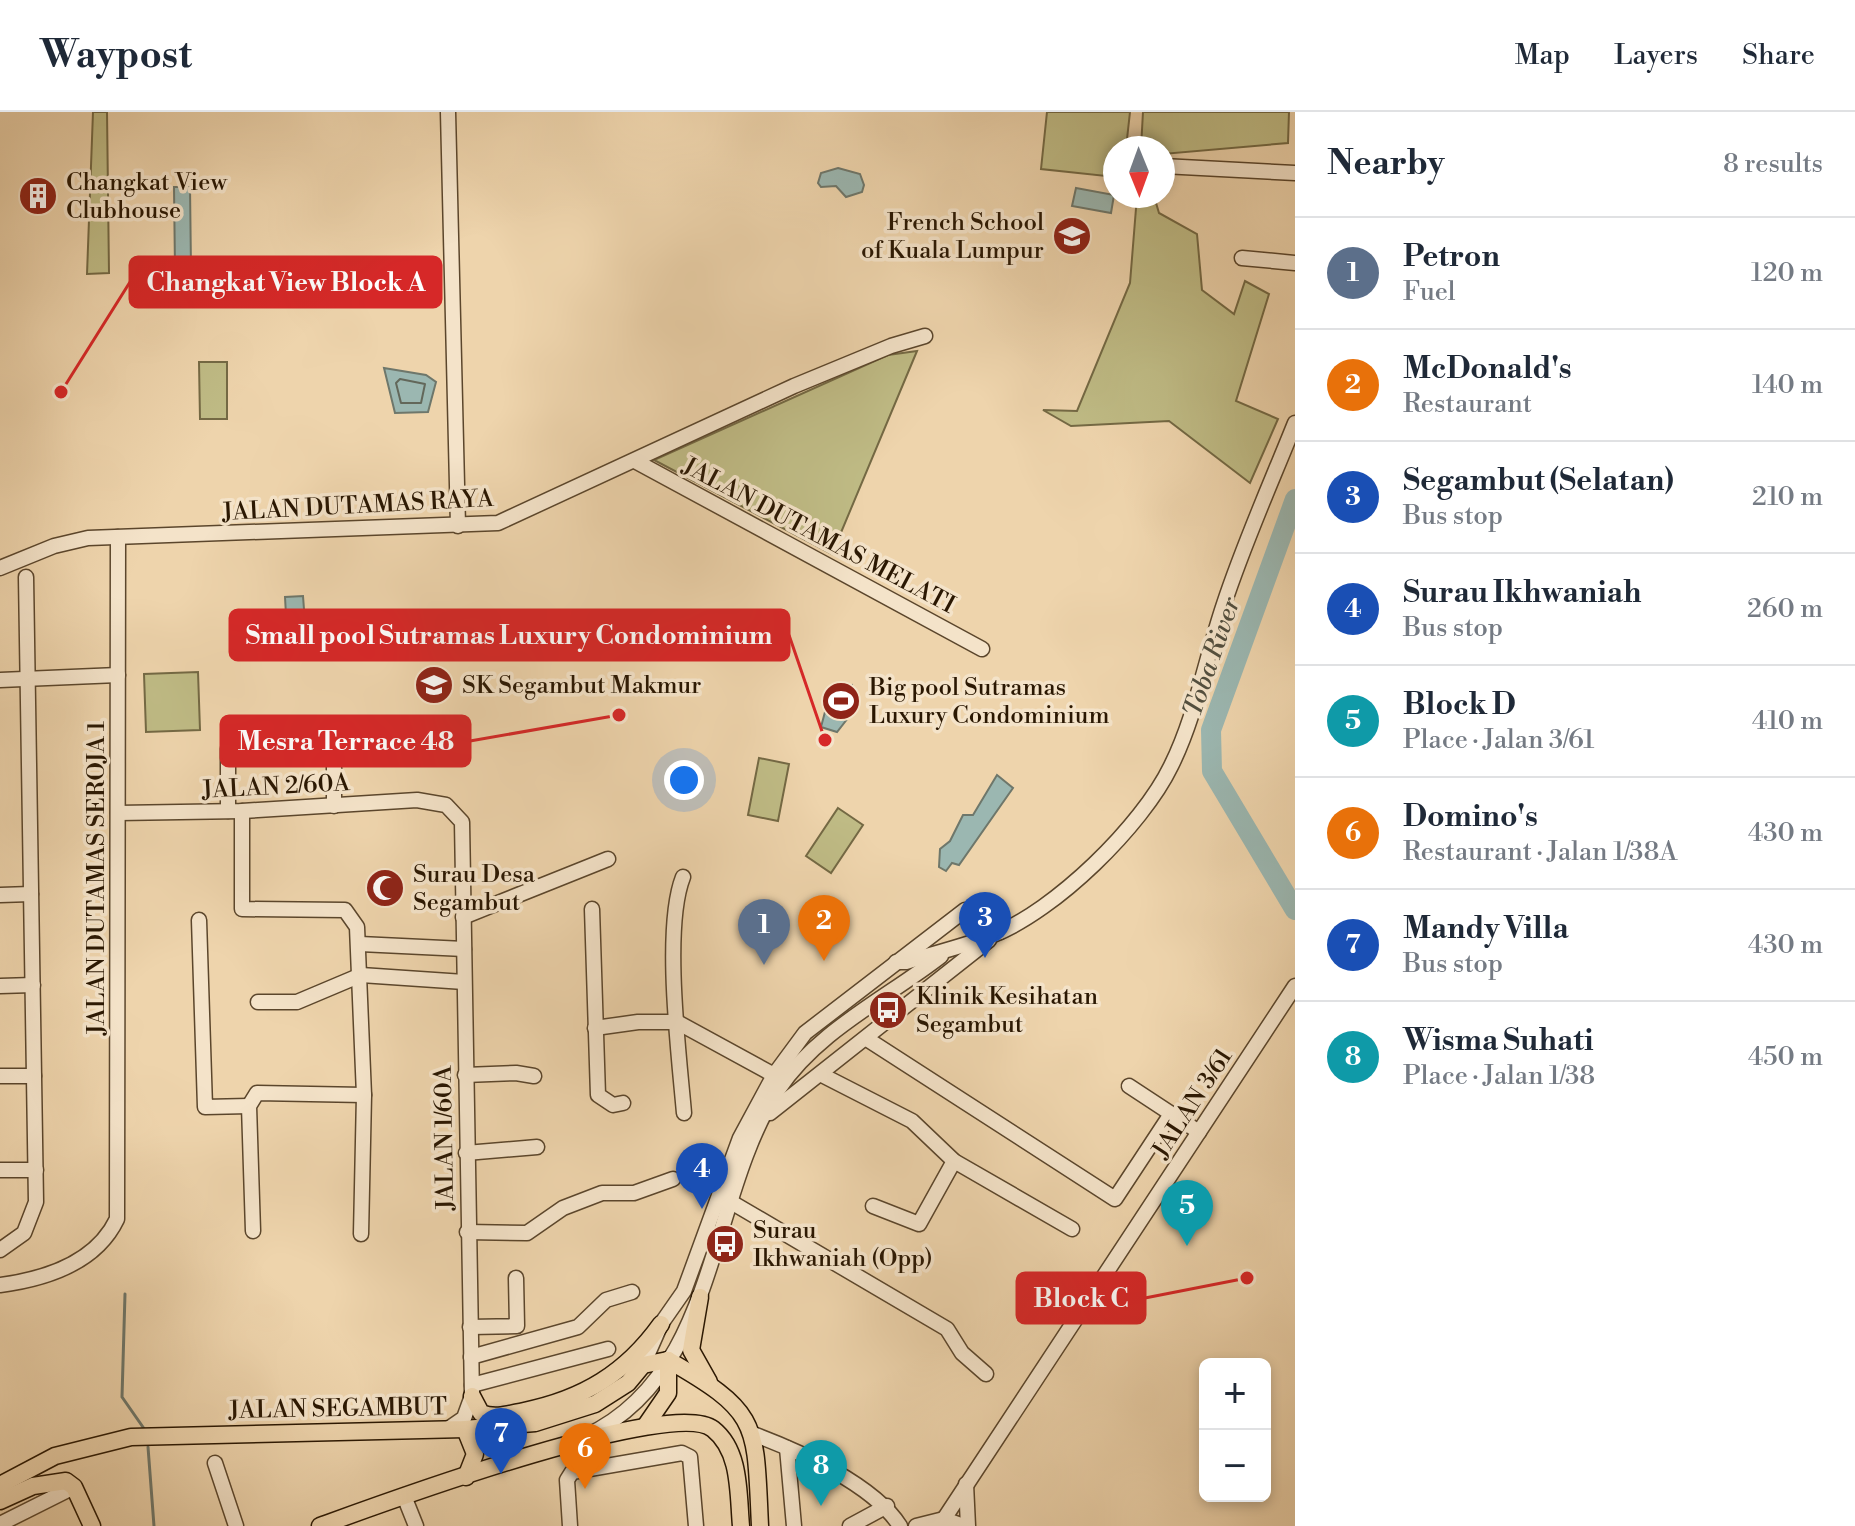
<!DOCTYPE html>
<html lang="en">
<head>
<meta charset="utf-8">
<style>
  :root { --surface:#fff; --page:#f2f2f3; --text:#1f2937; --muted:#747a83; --line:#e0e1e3; --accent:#8f2418 }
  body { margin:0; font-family:"Libre Bodoni",serif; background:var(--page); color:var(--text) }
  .controls { position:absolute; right:24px; bottom:24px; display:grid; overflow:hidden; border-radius:12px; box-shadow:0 4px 12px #0003 }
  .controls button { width:72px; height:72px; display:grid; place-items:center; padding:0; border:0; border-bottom:2px solid var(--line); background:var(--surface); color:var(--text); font:40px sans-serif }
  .compass { position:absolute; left:1103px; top:24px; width:72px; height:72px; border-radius:50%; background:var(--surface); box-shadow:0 4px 12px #0003; rotate:179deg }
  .you { position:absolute; left:684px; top:668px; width:28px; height:28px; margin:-20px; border:6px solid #fff; border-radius:50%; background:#1a73e8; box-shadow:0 0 0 12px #1a73e833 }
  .badge { display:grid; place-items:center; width:52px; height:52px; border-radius:50%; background:var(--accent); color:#fff; font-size:26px; font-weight:700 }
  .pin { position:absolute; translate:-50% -66px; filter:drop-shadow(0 2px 4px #0008) }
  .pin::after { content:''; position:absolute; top:42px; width:28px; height:24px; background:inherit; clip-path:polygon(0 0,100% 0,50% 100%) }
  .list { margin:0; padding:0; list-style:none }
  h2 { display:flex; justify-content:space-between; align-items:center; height:104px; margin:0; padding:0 32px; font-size:34px }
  h2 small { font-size:26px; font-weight:400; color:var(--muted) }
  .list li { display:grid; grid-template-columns:52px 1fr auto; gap:24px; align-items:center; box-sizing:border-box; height:112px; padding:0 32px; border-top:2px solid var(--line) }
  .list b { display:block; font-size:30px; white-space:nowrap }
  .list p { margin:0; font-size:26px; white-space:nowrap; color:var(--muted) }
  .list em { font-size:26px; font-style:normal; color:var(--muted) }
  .map { position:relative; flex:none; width:1295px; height:1414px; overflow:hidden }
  header { display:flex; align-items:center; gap:48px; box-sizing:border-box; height:112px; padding:0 40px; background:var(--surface); border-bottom:2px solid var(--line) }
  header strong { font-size:38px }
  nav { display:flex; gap:44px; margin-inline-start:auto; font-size:28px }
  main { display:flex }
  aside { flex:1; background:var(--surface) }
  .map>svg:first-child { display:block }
  .green { fill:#bfbb85; stroke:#746944; stroke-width:2 }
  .water { fill:#9bb7b1; stroke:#6e776b; stroke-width:2 }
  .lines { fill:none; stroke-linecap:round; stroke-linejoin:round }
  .shore { stroke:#62675a; stroke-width:2 }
  .stream { stroke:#6e776b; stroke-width:3 }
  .river { stroke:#9bb7b1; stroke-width:20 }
  .minor-casing { stroke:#5b462c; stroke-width:17 }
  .major-casing { stroke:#2a1702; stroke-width:19 }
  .minor { stroke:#f4e3c9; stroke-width:14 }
  .major { stroke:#eed4ac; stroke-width:16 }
  .labels { text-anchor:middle; stroke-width:7; stroke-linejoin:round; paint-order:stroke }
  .poi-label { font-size:24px; fill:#2a1702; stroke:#f4e3c9; text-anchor:start }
  .street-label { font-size:24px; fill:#2a1702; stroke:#f4e3c9 }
  .water-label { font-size:26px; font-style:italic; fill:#524f3f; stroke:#f4e3c9 }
  .leader { fill:none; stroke:#d62828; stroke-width:3 }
  .callout-dot { fill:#d62828; stroke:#f4e3c9; stroke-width:3 }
  .callout { fill:#d62828; stroke:#d62828; stroke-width:3 }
  .callout-label { font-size:26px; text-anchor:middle; font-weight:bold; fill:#fff }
</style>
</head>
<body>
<header>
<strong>Waypost</strong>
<nav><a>Map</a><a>Layers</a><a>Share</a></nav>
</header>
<main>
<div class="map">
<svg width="1295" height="1414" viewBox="0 0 1295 1414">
  <rect width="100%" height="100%" fill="#eed4ac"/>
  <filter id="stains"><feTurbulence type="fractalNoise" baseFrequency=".0025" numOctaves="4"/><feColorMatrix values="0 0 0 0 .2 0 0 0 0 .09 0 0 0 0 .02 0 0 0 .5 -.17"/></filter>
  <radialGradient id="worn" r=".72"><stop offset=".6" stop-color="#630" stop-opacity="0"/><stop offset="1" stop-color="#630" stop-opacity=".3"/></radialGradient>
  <g class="green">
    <polygon points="93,0 107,0 109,161 87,162"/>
    <polygon points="1047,0 1130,0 1126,36 1115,36 1115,65 1041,57"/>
    <polygon points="1143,0 1289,0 1288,31 1163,42 1163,36 1141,36"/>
    <polygon points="1137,84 1154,84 1159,101 1197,122 1202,178 1234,202 1245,169 1269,182 1236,289 1278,307 1250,371 1169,309 1071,314 1043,298 1077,299 1130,171"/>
    <polygon points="917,239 832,442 654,348 888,243"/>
    <polygon points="199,250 227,250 227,307 200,307"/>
    <polygon points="198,560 200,618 146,620 144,562"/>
    <polygon points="759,646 789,652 778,709 748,703"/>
    <polygon points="838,696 863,713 831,761 806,744"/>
  </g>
  <g class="water">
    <polygon points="838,56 860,62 864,73 862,80 846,85 836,74 821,75 818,71 821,61"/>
    <polygon points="190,75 191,156 175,157 174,75"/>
    <polygon points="1076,76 1114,83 1111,101 1072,94"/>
    <polygon points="384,256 426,263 436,270 428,300 395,301"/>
    <polygon points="303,484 306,524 253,526 252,543 242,544 239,505 286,503 285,485"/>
    <polygon points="852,573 855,597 837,620 821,615 830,581"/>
    <polygon points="997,663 1013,676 959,753 952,751 946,759 939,755 940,737 950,729 963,703 973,703"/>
  </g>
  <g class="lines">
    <polygon class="shore" points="400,267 425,272 421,291 401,291 396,271"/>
    <g class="stream">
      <polyline points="125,1182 122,1285 145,1318"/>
      <polyline points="148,1335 154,1414"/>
    </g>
    <polyline class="river" points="1295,387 1211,618 1212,659 1295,798"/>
    <g class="minor-casing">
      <g id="minor">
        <polyline points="448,0 458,414"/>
        <polyline points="1163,54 1295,61"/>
        <polyline points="1242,146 1295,151"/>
        <polyline points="635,349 982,537"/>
        <polyline points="0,456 54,434 88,426 498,411 794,274 891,234 925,224"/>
        <polyline points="0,568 118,563"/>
        <polyline points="334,641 334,694"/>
        <polyline points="228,699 228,637"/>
        <polyline points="242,699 242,797 345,798 357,815 364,983 361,1122"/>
        <polyline points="118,701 242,699 417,688 446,693 462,710 472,1284 464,1306 448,1317"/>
        <path d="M 683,765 C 663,816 679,943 684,1001"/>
        <polyline points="0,783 31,782"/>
        <polyline points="592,797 598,983 613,993 623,991"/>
        <polyline points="463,805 608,747"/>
        <polyline points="199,808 205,995 249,994"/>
        <polyline points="360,832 464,837"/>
        <path d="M 896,850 L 906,850 C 935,841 965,834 993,823 C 1055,799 1142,714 1171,654 C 1196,604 1206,545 1224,492 C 1244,431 1271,371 1295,311"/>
        <polyline points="0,874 33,873"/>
        <polyline points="258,890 297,890 361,863 464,870"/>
        <polyline points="595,916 638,910 677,910 774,963"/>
        <polyline points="867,927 1115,1087 1171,1002"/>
        <polyline points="465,963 516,961 534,964"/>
        <polyline points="822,963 912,1009 954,1049 1072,1117"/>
        <polyline points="0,964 34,964"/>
        <polyline points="1129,974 1199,1020"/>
        <polyline points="770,1001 989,828"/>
        <polyline points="466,1041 537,1035"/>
        <polyline points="0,1058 36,1058"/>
        <polyline points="731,1090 947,1217 962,1241 986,1262"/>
        <polyline points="873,1094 919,1112 954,1049"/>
        <polyline points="253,1119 249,994 257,981 364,983"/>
        <polyline points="467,1120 527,1121 563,1096 602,1081 634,1081 673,1067"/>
        <polyline points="0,1138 24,1121 36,1090 26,465"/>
        <path d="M 0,1173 C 46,1167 96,1151 117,1107 L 118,425"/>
        <polyline points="470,1215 517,1214 516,1166"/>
        <polyline points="471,1245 578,1215 606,1188 632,1180"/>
        <polyline points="643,1253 661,1212 684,1179 740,1026 774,963 805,921 965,798 980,799 1000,820"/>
        <polyline points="472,1273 608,1237"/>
        <path d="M 753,1322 C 799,1339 874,1373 900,1414"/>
        <path d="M 586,1324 C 719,1262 707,1087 778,978 C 817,919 887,886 941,844"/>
        <polyline points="787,1336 794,1414"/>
        <polyline points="215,1351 236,1414"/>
        <polyline points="966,1372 968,1414"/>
        <polyline points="404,1384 416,1414"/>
        <polyline points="944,1407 1295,874"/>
        <polyline points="0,1412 74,1375"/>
        <polyline points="570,1414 567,1368 572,1360 682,1341 690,1345 696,1414"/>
        <polyline points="850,1414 887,1394"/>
        <polyline points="916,1414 944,1407 964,1414"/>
      </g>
    </g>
    <g class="major-casing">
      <g id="major">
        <polyline points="700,1185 691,1238 709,1270"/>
        <path d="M 668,1248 C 761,1301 755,1311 760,1414"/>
        <path d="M 472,1284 L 481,1301 C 495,1307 509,1302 524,1299 C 583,1287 626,1261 661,1212"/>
        <polyline points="646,1313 668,1281 668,1248"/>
        <polyline points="465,1317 475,1342 466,1365"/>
        <polyline points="0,1373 55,1344 131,1325 465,1317 535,1311 595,1292 628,1271 643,1253 668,1248"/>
        <polyline points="0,1389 33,1374 66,1369 74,1375 92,1414"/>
        <path d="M 320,1414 C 378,1393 672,1284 713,1317 C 741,1339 738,1382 741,1414"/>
      </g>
    </g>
    <use href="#minor" class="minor"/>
    <use href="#major" class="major"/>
  </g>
  <defs>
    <g id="building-disc" transform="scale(2)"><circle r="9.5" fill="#8f2418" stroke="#f4e3c9"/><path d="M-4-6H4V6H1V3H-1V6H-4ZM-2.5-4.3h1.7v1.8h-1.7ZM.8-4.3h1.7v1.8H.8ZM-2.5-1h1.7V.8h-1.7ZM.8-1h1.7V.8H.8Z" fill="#fff"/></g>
    <g id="school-disc" transform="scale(2)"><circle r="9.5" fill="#8f2418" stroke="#f4e3c9"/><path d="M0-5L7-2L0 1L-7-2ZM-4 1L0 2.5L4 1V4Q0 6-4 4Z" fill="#fff"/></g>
    <g id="stadium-disc" transform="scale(2)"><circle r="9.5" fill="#8f2418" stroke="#f4e3c9"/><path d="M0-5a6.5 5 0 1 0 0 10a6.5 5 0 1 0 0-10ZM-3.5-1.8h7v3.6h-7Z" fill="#fff"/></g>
    <g id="mosque-disc" transform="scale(2)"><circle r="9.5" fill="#8f2418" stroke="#f4e3c9"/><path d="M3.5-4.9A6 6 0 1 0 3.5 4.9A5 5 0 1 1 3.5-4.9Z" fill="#fff"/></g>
    <g id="bus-disc" transform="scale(2)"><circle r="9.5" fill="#8f2418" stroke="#f4e3c9"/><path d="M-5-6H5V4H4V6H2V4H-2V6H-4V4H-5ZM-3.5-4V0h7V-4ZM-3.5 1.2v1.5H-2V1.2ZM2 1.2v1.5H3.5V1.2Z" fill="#fff"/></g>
  </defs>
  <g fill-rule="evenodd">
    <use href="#building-disc" x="38" y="84"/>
    <use href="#school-disc" x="1072" y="124"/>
    <use href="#school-disc" x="434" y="573"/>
    <use href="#stadium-disc" x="841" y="589"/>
    <use href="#mosque-disc" x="385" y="776"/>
    <use href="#bus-disc" x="888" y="898"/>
    <use href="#bus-disc" x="725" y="1132"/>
  </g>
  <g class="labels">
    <g class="poi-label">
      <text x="66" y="78">Changkat View<tspan x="66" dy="28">Clubhouse</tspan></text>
      <text x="1044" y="118" text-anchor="end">French School<tspan x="1044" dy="28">of Kuala Lumpur</tspan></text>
      <text x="462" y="581">SK Segambut Makmur</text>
      <text x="869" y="583">Big pool Sutramas<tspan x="869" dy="28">Luxury Condominium</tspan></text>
      <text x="413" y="770">Surau Desa<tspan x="413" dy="28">Segambut</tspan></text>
      <text x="916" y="892">Klinik Kesihatan<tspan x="916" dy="28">Segambut</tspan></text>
      <text x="753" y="1126">Surau<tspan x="753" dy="28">Ikhwaniah (Opp)</tspan></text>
    </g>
    <g class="street-label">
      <text transform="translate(358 393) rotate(-3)" y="8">JALAN DUTAMAS RAYA</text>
      <text transform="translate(819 423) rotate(28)" y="8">JALAN DUTAMAS MELATI</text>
      <text transform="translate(276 674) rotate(-3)" y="8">JALAN 2/60A</text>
      <text transform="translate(96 766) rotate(-90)" y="8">JALAN DUTAMAS SEROJA 1</text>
      <text transform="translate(1192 991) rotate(-57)" y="8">JALAN 3/61</text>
      <text transform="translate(444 1026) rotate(-91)" y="8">JALAN 1/60A</text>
      <text transform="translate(338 1296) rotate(-1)" y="8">JALAN SEGAMBUT</text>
    </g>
    <g class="water-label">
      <text transform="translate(1211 545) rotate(-71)" y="9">Toba River</text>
    </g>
  </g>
  <path class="leader" d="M61 280L130 170M825 628L789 523M619 603L470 629M1247 1166L1145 1186"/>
  <g class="callout-dot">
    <circle cx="61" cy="280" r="8"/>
    <circle cx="825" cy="628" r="8"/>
    <circle cx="619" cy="603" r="8"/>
    <circle cx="1247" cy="1166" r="8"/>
  </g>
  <g class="callout">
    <rect x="130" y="145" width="311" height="50" rx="8"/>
    <rect x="230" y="498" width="559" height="50" rx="8"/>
    <rect x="221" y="604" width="249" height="50" rx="8"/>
    <rect x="1017" y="1161" width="128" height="50" rx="8"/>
  </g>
  <g class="callout-label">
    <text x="286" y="179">Changkat View Block A</text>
    <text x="509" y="532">Small pool Sutramas Luxury Condominium</text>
    <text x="346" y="638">Mesra Terrace 48</text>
    <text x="1081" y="1195">Block C</text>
  </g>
  <rect width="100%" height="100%" filter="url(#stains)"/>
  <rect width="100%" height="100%" fill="url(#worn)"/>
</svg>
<div class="controls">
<button>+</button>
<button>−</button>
</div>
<svg class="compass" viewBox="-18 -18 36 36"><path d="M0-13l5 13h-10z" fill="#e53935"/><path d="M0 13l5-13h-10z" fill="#747a83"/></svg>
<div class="you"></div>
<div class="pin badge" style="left:764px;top:853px;background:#5c6f8a">1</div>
<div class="pin badge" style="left:824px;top:849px;background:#e8710a">2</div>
<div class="pin badge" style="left:985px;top:846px;background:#1a4fb4">3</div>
<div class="pin badge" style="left:702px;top:1097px;background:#1a4fb4">4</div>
<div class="pin badge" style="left:1187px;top:1134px;background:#0f9aa8">5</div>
<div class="pin badge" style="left:585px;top:1377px;background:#e8710a">6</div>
<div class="pin badge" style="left:501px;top:1362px;background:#1a4fb4">7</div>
<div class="pin badge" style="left:821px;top:1394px;background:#0f9aa8">8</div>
</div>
<aside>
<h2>Nearby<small>8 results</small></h2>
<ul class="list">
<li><span class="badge" style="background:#5c6f8a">1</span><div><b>Petron</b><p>Fuel</p></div><em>120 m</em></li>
<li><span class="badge" style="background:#e8710a">2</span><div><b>McDonald's</b><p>Restaurant</p></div><em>140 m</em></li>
<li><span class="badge" style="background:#1a4fb4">3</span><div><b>Segambut (Selatan)</b><p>Bus stop</p></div><em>210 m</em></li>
<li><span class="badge" style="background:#1a4fb4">4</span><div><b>Surau Ikhwaniah</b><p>Bus stop</p></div><em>260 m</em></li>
<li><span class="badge" style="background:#0f9aa8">5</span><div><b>Block D</b><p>Place · Jalan 3/61</p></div><em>410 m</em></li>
<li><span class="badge" style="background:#e8710a">6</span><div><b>Domino's</b><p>Restaurant · Jalan 1/38A</p></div><em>430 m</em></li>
<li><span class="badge" style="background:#1a4fb4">7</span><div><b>Mandy Villa</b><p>Bus stop</p></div><em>430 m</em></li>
<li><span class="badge" style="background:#0f9aa8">8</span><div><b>Wisma Suhati</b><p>Place · Jalan 1/38</p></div><em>450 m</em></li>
</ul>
</aside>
</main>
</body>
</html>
